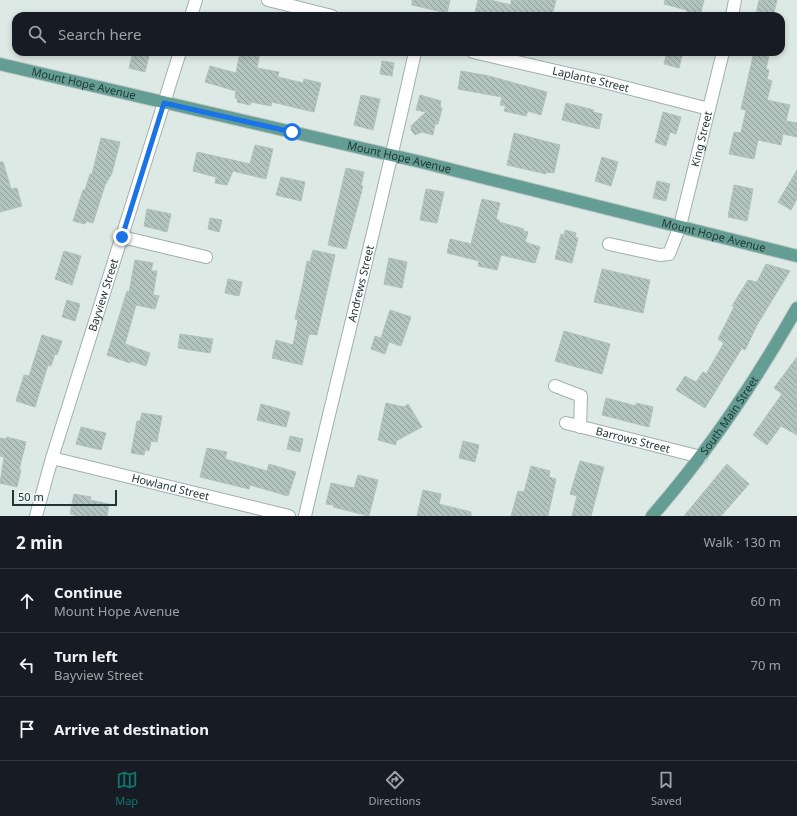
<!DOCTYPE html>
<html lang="en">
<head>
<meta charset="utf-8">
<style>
  :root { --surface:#171b24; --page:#242831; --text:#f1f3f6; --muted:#9ea1a6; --line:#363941; --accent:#0f766e }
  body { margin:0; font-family:"Noto Sans",sans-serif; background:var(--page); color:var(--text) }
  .scale { position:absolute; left:12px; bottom:10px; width:105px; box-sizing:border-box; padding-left:4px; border:2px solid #203733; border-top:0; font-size:11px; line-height:14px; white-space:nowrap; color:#203733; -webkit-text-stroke:3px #edf6f2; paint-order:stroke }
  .stop { position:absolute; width:12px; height:12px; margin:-9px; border:3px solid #1a73e8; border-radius:50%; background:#fff }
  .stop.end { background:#1a73e8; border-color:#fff; box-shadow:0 1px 4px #0008 }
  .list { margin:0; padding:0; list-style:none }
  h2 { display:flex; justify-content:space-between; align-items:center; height:52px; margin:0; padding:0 16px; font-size:17px }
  h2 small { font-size:13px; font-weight:400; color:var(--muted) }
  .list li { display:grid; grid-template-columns:26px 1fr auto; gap:12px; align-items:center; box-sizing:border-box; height:64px; padding:0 16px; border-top:1px solid var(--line) }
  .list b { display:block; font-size:15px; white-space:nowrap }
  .list p { margin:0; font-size:13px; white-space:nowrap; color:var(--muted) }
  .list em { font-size:13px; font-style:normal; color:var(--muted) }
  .icon { flex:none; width:22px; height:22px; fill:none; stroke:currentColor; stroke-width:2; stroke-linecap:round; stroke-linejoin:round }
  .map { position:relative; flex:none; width:797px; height:516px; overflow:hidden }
  .search { position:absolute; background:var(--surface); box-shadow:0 2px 6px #0003; left:12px; right:12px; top:12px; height:44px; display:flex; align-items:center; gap:10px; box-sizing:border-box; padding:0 14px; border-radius:12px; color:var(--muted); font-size:15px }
  .sheet { height:244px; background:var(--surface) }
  nav { display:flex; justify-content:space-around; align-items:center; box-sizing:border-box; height:56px; border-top:1px solid var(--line); background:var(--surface); font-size:11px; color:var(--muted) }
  nav a { display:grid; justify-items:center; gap:2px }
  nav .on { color:var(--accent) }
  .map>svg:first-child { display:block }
  .building { fill:url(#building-back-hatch); stroke:#b0c2bc }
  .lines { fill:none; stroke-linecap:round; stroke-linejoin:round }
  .minor-casing { stroke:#a1b0ac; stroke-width:14 }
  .major-casing { stroke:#bcc3c2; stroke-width:14 }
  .minor { stroke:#fff; stroke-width:12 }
  .major { stroke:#639d94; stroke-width:12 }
  .route { stroke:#1a73e8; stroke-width:5 }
  .labels { text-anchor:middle; stroke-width:3.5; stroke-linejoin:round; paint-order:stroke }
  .street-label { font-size:11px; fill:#203733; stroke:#edf6f2 }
</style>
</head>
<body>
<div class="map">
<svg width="797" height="516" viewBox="0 0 797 516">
  <defs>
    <pattern id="building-back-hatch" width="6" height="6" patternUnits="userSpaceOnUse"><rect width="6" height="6" fill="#b3c3be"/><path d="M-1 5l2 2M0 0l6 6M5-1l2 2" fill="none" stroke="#919f9b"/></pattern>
  </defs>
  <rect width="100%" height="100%" fill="#dde9e5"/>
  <g class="building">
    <polygon points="412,0 450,0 447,13 412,5"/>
    <polygon points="478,0 490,0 511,5 511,0 556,0 552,16 474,16"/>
    <polygon points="665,0 704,0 700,16 685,16 687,10 664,4"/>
    <polygon points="759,0 777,0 773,16 756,14"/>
    <polygon points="133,52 150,52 145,72 129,68"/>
    <polygon points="240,52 260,52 257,68 279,72 278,77 303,83 304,79 321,83 314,112 272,102 271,106 251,102 250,105 237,102 238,99 235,98 236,91 205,82 210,66 236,73"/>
    <polygon points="667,52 683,52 679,68 664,64"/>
    <polygon points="754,52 769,56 766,69 769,70 767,79 772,81 767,100 790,105 786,121 797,123 797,137 783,134 781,145 758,140 754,159 729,154 734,132 741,133 746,110 741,109"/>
    <polygon points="382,61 394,63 392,76 380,74"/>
    <polygon points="461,71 489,76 547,92 541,115 528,111 526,116 504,111 506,106 500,105 502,97 458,89"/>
    <polygon points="361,95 380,99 373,130 354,125"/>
    <polygon points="420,95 441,101 440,107 442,108 438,124 435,124 433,135 422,132 415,135 411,130 411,126 426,112 416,110"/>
    <polygon points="566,103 594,110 593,112 602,114 599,129 562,120"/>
    <polygon points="663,112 681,117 676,134 670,132 666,146 655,142"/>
    <polygon points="514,133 560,145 554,173 546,172 546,174 507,165"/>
    <polygon points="101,138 120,142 112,173 105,185 93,223 86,221 85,224 73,221 83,190 85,190 90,174 92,174"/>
    <polygon points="255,145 273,149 266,179 233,171 227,185 215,183 216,177 193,171 197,152 250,164"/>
    <polygon points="602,157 618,162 611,186 595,181"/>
    <polygon points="0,162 3,162 11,189 17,188 22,206 0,212"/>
    <polygon points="346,168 364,172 361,186 363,186 346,249 328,245"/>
    <polygon points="797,170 797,199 791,210 778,202"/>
    <polygon points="281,177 305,182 301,201 276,195"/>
    <polygon points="657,181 670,184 666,201 653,198"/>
    <polygon points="734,185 753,189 747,221 728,217"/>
    <polygon points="426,189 444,192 437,223 420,220"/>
    <polygon points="482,199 500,203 496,219 499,220 499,222 524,229 523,231 528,232 525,242 540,247 535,263 501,255 497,270 478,266 479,261 447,253 450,239 471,244"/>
    <polygon points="147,209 171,214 167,232 144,226"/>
    <polygon points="210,218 222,220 219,232 208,229"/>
    <polygon points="565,230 576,233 575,237 578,238 572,263 555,259 561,234 564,235"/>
    <polygon points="313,250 335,255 317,335 309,334 302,365 272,358 276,340 293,345 298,320 295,319 303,283 307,261 310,262"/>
    <polygon points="64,251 81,256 72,285 55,279"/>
    <polygon points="389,258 407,262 402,288 384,284"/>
    <polygon points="135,260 153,263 151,271 157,271 153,295 159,296 155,309 136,305 125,344 150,353 146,366 131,361 130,363 107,355 127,291 129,292"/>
    <polygon points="766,264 790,271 757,325 745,350 742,348 705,408 676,390 685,376 696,382 703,372 706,374 724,343 718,339 734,307 732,306 748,280 757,282"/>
    <polygon points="602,269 650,280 643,313 594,302"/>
    <polygon points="228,279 242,282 239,296 225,293"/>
    <polygon points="67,300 80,304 75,321 62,317"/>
    <polygon points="390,310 411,317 401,346 389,342 385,354 371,349 375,336 381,338"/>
    <polygon points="564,331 610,344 602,374 555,361"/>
    <polygon points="180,334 213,339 210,353 178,348"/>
    <polygon points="42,335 62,341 57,355 55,354 51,366 48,365 35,407 16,401 24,375 29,376"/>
    <polygon points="797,357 797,435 781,426 767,445 753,435 782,394 774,388"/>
    <polygon points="606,398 636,406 636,403 653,407 649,427 602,415"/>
    <polygon points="386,403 404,407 408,404 422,427 396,441 396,445 378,440"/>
    <polygon points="261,404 290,412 286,427 257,420"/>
    <polygon points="142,413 162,416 157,442 151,441 149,451 145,450 144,455 131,453 137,421 140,421"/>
    <polygon points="81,427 106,433 101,450 76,444"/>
    <polygon points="290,436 303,439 300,452 287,449"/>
    <polygon points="7,437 26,442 19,470 21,470 17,487 0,483 4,457 0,456 0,438 6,439"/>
    <polygon points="463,441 479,445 475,462 459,458"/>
    <polygon points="207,448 227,452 225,459 267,471 269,464 296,472 288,496 250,485 249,489 200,477"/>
    <polygon points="580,461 604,467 591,516 572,516 577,496 570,494"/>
    <polygon points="727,464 749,484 721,516 684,516"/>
    <polygon points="531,466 550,471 549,477 556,479 548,516 511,516 518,491 524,492"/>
    <polygon points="358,475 378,480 369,516 333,507 334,505 326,504 331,483 354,488"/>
    <polygon points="423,490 441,494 439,504 471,512 471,516 417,516"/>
    <polygon points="74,494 91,497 90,500 109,504 107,516 79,516 70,514"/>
  </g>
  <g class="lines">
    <g class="minor-casing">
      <g id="minor">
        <polyline points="268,0 332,16"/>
        <polyline points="191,16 196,0"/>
        <polyline points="732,16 735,0"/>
        <path id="s1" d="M 473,52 L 604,82 L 709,109"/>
        <polyline points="122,237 206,257"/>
        <path id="s2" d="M 609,244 L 660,255 L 669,254 L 680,226 L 723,52"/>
        <polyline points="555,386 581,396 580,427"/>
        <path id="s3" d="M 566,423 L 701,457"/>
        <path id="s4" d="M 52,458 L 289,516"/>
        <path id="s5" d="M 36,516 L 52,458 L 180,52"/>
        <path id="s6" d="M 305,516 C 341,361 381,207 415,52"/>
      </g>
    </g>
    <g class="major-casing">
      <g id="major">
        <path id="s7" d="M 0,64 L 421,162 L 797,256"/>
        <path id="s8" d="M 652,516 C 708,452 755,382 797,308"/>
      </g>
    </g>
    <use href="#minor" class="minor"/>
    <use href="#major" class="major"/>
  </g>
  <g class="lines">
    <polyline class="route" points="122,237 164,103 292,132"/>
  </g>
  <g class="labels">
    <g class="street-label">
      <text dy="4" stroke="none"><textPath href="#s1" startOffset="121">Laplante Street</textPath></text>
      <text dy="4" stroke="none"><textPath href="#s7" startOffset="86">Mount Hope Avenue</textPath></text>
      <text dy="4" stroke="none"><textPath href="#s2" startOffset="181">King Street</textPath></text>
      <text dy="4" stroke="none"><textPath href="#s7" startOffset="410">Mount Hope Avenue</textPath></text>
      <text dy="4" stroke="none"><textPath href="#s7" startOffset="734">Mount Hope Avenue</textPath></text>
      <text dy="4" stroke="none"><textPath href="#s6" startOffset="239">Andrews Street</textPath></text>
      <text dy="4" stroke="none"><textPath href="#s5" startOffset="231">Bayview Street</textPath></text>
      <text dy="4" stroke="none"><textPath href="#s8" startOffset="127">South Main Street</textPath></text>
      <text dy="4" stroke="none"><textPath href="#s3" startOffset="69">Barrows Street</textPath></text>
      <text dy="4" stroke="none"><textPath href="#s4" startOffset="122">Howland Street</textPath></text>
    </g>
  </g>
</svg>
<div class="scale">50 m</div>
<div class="stop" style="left:292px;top:132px"></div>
<div class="stop end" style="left:122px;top:237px"></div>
<div class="search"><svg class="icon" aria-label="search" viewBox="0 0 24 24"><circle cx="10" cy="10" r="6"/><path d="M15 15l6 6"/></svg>Search here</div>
</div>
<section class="sheet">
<h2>2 min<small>Walk · 130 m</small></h2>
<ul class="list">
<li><svg class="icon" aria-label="ahead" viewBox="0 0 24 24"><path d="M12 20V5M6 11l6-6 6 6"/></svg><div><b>Continue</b><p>Mount Hope Avenue</p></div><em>60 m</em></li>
<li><svg class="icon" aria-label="left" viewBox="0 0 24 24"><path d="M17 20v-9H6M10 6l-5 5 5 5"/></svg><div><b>Turn left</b><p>Bayview Street</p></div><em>70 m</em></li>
<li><svg class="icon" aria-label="arrive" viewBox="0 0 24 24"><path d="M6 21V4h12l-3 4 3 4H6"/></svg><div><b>Arrive at destination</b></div></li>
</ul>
</section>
<nav>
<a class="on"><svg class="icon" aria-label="map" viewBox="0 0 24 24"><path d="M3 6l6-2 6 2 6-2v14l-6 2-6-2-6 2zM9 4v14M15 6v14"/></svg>Map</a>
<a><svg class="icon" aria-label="directions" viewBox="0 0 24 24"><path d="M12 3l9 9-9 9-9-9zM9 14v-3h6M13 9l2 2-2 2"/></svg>Directions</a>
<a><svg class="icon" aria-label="saved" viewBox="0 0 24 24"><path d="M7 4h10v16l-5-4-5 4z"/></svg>Saved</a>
</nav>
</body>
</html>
